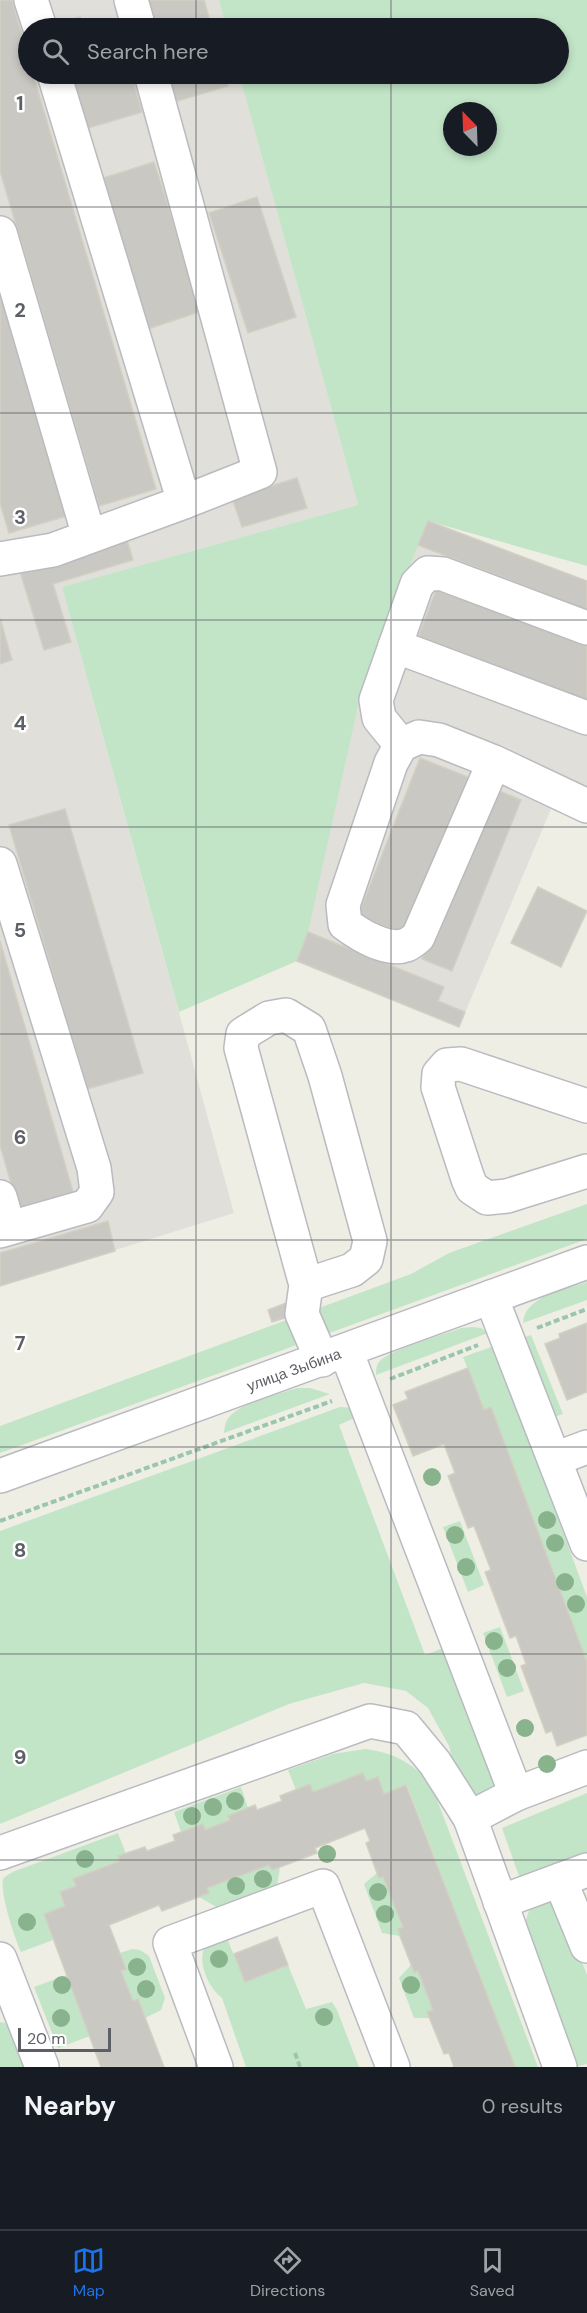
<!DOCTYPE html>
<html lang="en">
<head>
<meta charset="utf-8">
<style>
  :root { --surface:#171b24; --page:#242831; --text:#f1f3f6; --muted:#9ea1a6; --line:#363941; --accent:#1a73e8 }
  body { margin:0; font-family:"DM Sans",sans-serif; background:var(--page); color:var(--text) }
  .compass { position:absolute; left:443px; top:102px; width:54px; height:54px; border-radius:50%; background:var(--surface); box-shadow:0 3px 9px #0003; rotate:337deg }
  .scale { position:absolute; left:18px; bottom:15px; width:93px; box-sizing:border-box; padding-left:6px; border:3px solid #5c5f65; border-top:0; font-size:16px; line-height:21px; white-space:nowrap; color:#5c5f65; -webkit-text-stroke:4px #fff; paint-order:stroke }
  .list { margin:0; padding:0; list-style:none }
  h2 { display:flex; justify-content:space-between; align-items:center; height:78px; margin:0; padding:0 24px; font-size:26px }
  h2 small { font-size:20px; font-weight:400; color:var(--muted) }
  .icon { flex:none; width:33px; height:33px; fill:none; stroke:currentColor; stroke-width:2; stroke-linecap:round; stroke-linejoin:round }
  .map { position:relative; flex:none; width:587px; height:2067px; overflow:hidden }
  .search { position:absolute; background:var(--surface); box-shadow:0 3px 9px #0003; left:18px; right:18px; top:18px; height:66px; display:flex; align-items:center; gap:15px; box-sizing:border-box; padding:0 21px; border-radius:33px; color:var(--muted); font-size:22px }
  .sheet { height:162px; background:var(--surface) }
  nav { display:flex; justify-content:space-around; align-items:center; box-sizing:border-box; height:84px; border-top:2px solid var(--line); background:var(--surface); font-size:16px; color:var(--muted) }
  nav a { display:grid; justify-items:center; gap:3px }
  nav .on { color:var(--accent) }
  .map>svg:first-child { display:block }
  .industrial { fill:#e0dfd9 }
  .green { fill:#c2e5c7; fill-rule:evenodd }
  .building { fill:#cac8c2; stroke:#d3d0c3; stroke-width:1.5 }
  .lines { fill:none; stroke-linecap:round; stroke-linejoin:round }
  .minor-casing { stroke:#b9bbc0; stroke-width:36 }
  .path { stroke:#9bc6ad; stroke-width:4; stroke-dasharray:6 3; stroke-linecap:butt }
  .minor { stroke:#fff; stroke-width:33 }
  .tree { fill:#89b38d }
  .grid { fill:none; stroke:#5c5f65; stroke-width:1.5; stroke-opacity:0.55 }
  .labels { text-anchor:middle; stroke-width:5; stroke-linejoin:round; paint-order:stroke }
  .street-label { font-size:15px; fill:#5c5f65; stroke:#fff }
  .grid-label { font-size:20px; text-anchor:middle; font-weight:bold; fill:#5c5f65; stroke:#fff; stroke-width:5; stroke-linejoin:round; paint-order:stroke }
</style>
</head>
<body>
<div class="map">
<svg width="587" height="2067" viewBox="0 0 587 2067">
  <rect width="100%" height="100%" fill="#efeee5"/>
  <g class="industrial">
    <polygon points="0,0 219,0 226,28 28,28 28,74 239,74 358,505 62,587 234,1213 0,1286"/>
    <polygon points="428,521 587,581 587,824 551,809 459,1027 297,961 363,683"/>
  </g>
  <g class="green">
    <path d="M 219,0 L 587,0 L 587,566 L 428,521 L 363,683 L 308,932 L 297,961 L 179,1012 L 62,587 L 358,505 L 239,74 L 558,74 L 558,28 L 226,28 ZM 452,111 L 488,111 L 488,147 L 452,147 Z"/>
    <polygon points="587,1204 587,1239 0,1453 0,1426 411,1274 449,1253"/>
    <path d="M 587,1282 L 587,1300 L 523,1323 C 525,1295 566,1290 587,1282 Z"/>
    <path d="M 472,1327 L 481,1328 L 488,1333 L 376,1375 C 376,1370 376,1366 380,1361 C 391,1349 443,1335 461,1328 Z"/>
    <polygon points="531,1335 563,1414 551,1418 520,1339"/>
    <polygon points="494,1346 587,1597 587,1662 491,1407 484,1410 463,1357"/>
    <path d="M 297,1388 L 310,1388 L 330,1394 L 224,1433 C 225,1426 225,1421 230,1416 C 243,1402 279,1394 297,1388 Z"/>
    <polygon points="340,1407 354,1408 359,1416 339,1425 425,1655 446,1647 500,1790 470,1801 456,1774 449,1746 428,1708 406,1691 364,1683 289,1704 0,1824 0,1531"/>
    <polygon points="460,1521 484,1585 468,1592 443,1527"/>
    <polygon points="500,1627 524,1691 507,1697 483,1633"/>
    <path d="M 365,1749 C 395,1753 407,1761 430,1781 L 538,2067 L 515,2067 L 407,1785 L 384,1794 L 378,1777 L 366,1781 L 362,1773 L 313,1792 L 296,1790 L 288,1770 L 333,1754 Z"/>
    <polygon points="241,1787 248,1808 229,1815 230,1820 205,1830 203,1824 181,1832 174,1812"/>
    <polygon points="587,1793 587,1854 520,1879 502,1828"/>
    <path d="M 118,1833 L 126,1854 L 118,1856 L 120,1861 L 74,1879 L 76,1886 L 65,1906 L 44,1914 L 53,1940 L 21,1952 C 14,1936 0,1894 3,1879 C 5,1876 11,1873 15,1871 Z"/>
    <polygon points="269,1865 272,1870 280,1867 277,1886 218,1908 199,1897 209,1893 207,1888"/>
    <polygon points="377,1873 379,1878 383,1877 403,1927 398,1929 400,1936 382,1933 364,1884"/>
    <polygon points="548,1902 552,1905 556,1914 564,1917 587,1975 587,2064 574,2067 523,1928 530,1908"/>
    <path d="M 226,1936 L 245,1982 L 288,1965 L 306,2009 L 332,2002 L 337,2010 L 359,2067 L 246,2067 L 222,1998 C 208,1987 198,1964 204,1948 Z"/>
    <polygon points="132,1949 140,1950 149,1956 165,1998 161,2010 145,2018 139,2000 133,2001 121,1971 126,1969 120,1953"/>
    <polygon points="411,1965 414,1972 418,1971 433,2010 428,2012 430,2018 414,2018 399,1978"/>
    <polygon points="67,1975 90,2036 58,2048 34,1987"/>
    <polygon points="0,2022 5,2023 13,2034 24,2067 0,2067"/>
  </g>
  <g class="building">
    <polygon points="0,0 12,0 28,57 28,74 33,74 156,489 99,506 0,171"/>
    <polygon points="145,0 204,0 212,28 153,28"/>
    <polygon points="80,17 84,28 54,28 53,26"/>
    <polygon points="68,74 131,74 142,112 85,129"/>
    <polygon points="166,74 225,74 228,86 174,102"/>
    <polygon points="154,162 202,311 145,330 97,180"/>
    <polygon points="257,197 296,317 248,333 209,213"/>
    <polygon points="0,286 67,516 9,533 0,503"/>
    <polygon points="297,478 307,508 242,527 232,498"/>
    <polygon points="428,521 587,581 587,610 418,545"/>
    <polygon points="125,533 133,560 53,584 71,642 44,650 18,565"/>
    <polygon points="436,590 587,644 587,701 417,640"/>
    <polygon points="0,618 12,660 0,664"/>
    <polygon points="420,758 470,778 407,936 358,916"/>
    <polygon points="497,790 521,800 452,971 422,959 431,934 437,937"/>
    <polygon points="65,809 143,1073 87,1089 9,825"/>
    <polygon points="538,887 587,911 561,967 511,943"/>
    <polygon points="308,932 444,987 438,1001 465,1012 459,1027 297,961"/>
    <polygon points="0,941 74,1195 19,1211 0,1145"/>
    <polygon points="108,1221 115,1251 0,1286 0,1253"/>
    <polygon points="286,1303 291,1316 272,1322 268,1310"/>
    <polygon points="587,1323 587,1392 567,1400 545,1344 560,1338 559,1334"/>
    <polygon points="468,1368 484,1410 491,1407 587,1662 587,1735 557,1746 552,1731 546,1733 521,1666 526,1664 516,1636 510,1638 485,1572 491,1570 474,1526 468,1528 448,1476 455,1473 444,1444 413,1456 393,1405 408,1399 405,1392"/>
    <polygon points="363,1773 366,1781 378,1777 384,1794 406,1785 515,2067 454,2067 449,2053 444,2054 427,2012 433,2010 418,1971 414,1972 400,1936 398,1929 403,1927 383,1877 379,1878 377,1873 366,1843 370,1841 365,1828 315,1848 317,1853 280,1867 272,1870 269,1865 207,1888 209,1893 162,1911 159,1905 109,1925 126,1969 121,1971 133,2001 138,1999 164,2067 101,2067 44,1914 65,1906 60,1892 76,1886 73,1879 120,1861 118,1856 145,1847 147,1851 175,1841 173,1835 203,1824 205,1830 230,1820 228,1816 255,1805 257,1810 282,1801 280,1796 310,1784 313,1792"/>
    <polygon points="277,1937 288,1965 245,1982 234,1954"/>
  </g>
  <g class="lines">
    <g class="minor-casing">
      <g id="minor">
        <polyline points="31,0 40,28"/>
        <polyline points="131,0 139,28"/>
        <polyline points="54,74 184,502"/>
        <polyline points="0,233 89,536"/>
        <polyline points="0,559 53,550 184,502 260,472 151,74"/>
        <polyline points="395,646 587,718"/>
        <polyline points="401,745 379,718 376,700 417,584 428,573 443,574 587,628"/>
        <path d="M 494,762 L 418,937 C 414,940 410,944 406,945 C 387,952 360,935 345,924 L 343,905 L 391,763 L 401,745 L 419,737 L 439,740 L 494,762 L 587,806"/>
        <polyline points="0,864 94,1168 97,1192 87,1206 0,1231"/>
        <polyline points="587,1106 461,1064 447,1065 439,1074 438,1087 468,1179 472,1188 487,1198 507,1196 587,1171"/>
        <polyline points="0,1197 9,1228"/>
        <polyline points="306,1285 352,1270 366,1259 370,1241 325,1076 309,1029 286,1015 269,1018 243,1034 241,1048 306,1285 302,1314 322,1360"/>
        <polyline points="491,1297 587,1544"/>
        <polyline points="346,1351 516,1794"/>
        <polyline points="555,1459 587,1447"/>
        <polyline points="0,1476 587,1262"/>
        <polyline points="470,1818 516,1794 587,1767"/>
        <polyline points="0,1853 370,1721 406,1728 435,1763 470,1818 560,2067"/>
        <polyline points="560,1880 587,1946"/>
        <polyline points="500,1902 587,1870"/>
        <polyline points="0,1959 42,2067"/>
        <polyline points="216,2067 170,1943 323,1886 393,2067"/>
      </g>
    </g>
    <g class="path">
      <polyline points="537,1328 587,1309"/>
      <polyline points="390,1379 478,1345"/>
      <polyline points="0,1521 332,1401"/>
      <polyline points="295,2053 300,2067"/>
    </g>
    <use href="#minor" class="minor"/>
  </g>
  <g class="tree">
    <circle cx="432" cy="1477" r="9"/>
    <circle cx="547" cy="1520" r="9"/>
    <circle cx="455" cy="1535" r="9"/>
    <circle cx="555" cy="1543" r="9"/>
    <circle cx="466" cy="1567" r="9"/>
    <circle cx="565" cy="1582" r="9"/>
    <circle cx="576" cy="1604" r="9"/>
    <circle cx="494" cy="1641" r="9"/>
    <circle cx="507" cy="1668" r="9"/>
    <circle cx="525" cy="1728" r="9"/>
    <circle cx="547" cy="1764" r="9"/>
    <circle cx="235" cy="1801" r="9"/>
    <circle cx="213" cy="1807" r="9"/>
    <circle cx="192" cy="1816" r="9"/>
    <circle cx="327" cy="1854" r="9"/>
    <circle cx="85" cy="1859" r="9"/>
    <circle cx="263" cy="1879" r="9"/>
    <circle cx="236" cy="1886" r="9"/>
    <circle cx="378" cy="1892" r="9"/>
    <circle cx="385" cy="1914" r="9"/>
    <circle cx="27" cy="1922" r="9"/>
    <circle cx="219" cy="1959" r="9"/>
    <circle cx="137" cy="1967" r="9"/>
    <circle cx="62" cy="1985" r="9"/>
    <circle cx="411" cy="1985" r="9"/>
    <circle cx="146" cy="1989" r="9"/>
    <circle cx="324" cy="2017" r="9"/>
    <circle cx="61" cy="2018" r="9"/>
  </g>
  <path class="grid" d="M 196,0 L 196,28M 391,0 L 391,28M 196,74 L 196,2067M 391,74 L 391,2067M 0,207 L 587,207M 0,413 L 587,413M 0,620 L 587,620M 0,827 L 587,827M 0,1034 L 587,1034M 0,1240 L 587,1240M 0,1447 L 587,1447M 0,1654 L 587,1654M 0,1860 L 587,1860"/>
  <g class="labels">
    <g class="street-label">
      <text transform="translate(294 1370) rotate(-20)" y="5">улица Зыбина</text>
    </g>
  </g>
  <g class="grid-label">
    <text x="20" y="110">1</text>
    <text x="20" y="317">2</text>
    <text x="20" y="524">3</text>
    <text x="20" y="730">4</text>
    <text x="20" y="937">5</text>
    <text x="20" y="1144">6</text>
    <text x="20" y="1350">7</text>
    <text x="20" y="1557">8</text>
    <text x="20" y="1764">9</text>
  </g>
</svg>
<svg class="compass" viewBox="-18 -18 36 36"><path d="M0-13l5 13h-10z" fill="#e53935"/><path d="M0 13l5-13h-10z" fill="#9ea1a6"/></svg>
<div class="scale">20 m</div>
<div class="search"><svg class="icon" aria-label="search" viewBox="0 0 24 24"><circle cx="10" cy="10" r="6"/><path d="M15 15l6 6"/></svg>Search here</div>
</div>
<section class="sheet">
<h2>Nearby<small>0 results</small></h2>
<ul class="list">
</ul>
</section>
<nav>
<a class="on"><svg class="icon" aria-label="map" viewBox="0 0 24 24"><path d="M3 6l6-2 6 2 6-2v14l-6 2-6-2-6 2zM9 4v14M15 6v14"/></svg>Map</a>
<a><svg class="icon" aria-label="directions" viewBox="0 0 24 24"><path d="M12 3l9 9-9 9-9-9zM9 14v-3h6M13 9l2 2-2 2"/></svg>Directions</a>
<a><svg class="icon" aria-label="saved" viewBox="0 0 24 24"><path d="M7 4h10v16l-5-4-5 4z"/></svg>Saved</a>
</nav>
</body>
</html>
